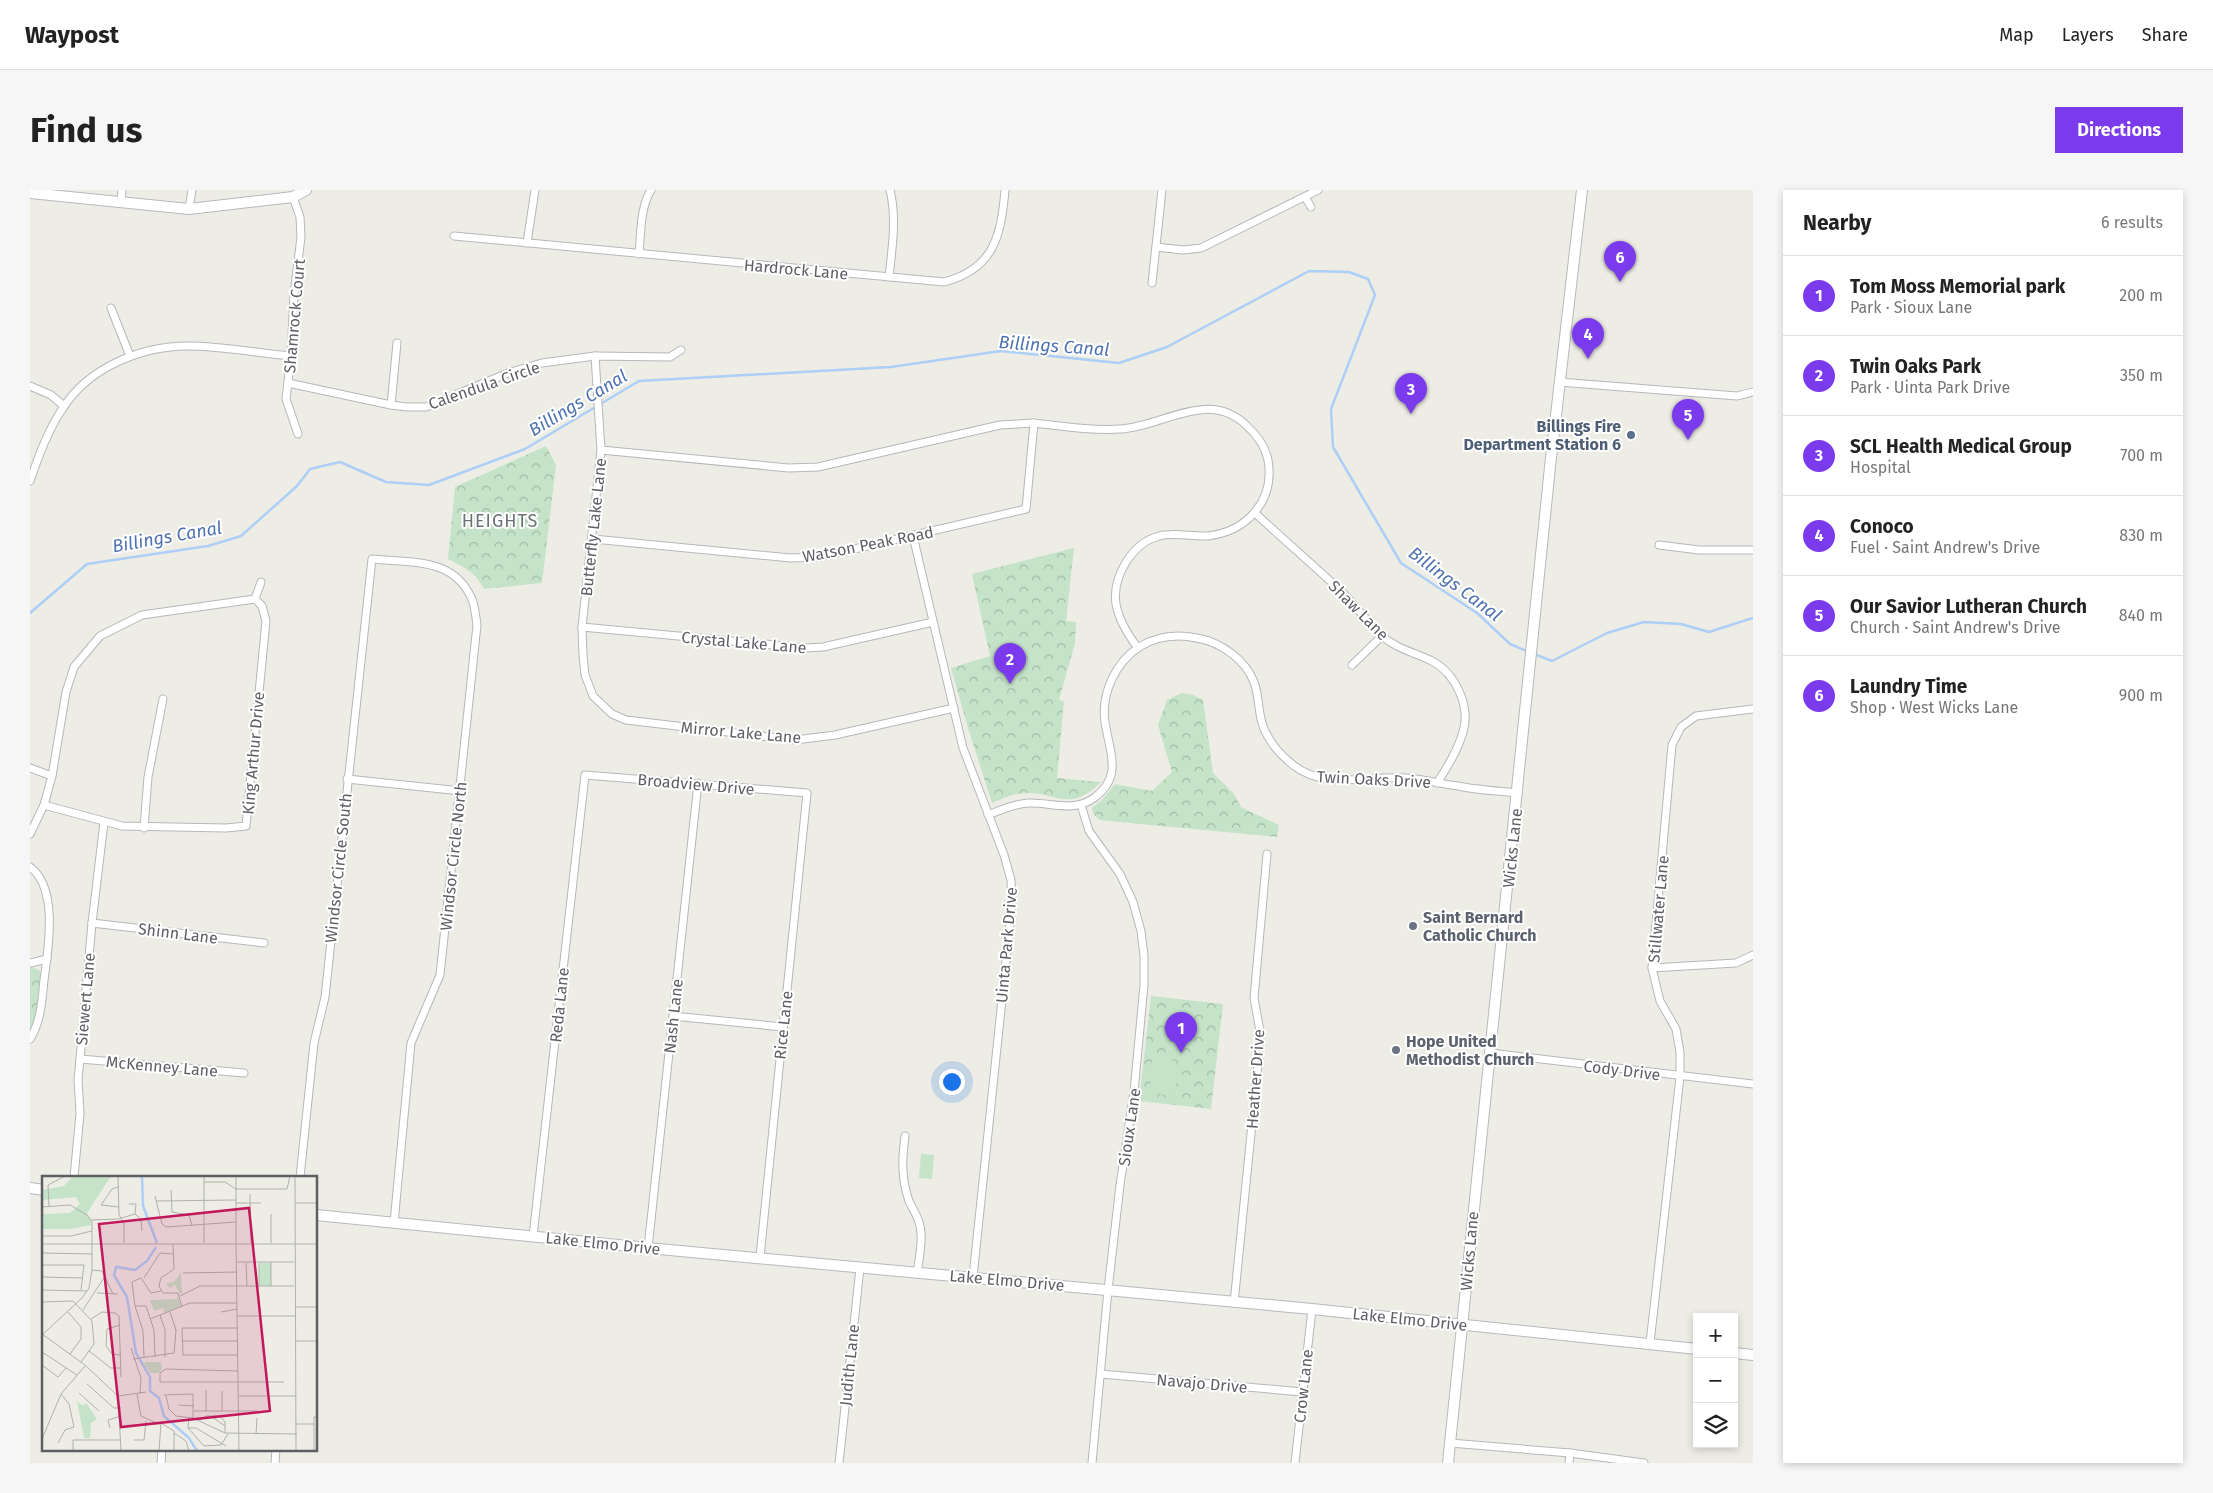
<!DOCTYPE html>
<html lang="en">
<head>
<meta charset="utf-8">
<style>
  :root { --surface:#fff; --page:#f6f6f6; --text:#222; --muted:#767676; --line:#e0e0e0; --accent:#7c3aed }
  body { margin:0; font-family:"Fira Sans",sans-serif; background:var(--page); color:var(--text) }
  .controls { position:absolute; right:15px; bottom:15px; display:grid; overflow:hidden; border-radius:0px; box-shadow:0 2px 8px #0003 }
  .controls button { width:45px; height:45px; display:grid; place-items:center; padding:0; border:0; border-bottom:1px solid var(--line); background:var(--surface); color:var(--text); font:25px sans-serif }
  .you { position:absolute; left:921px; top:891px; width:18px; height:18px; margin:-12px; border:4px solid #fff; border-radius:50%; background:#1a73e8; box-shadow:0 0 0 8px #1a73e833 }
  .badge { display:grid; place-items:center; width:32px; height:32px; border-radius:50%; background:var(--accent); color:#fff; font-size:16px; font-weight:700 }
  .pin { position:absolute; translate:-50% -41px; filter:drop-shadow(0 1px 2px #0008) }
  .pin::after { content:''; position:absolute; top:26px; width:18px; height:15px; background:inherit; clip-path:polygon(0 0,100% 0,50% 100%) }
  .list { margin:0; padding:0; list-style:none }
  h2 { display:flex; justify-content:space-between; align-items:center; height:65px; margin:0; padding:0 20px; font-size:21px }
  h2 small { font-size:16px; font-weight:400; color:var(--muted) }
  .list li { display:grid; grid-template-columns:32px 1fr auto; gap:15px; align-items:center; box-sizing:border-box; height:80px; padding:0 20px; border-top:1px solid var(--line) }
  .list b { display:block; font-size:19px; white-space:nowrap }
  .list p { margin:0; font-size:16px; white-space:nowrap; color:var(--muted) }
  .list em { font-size:16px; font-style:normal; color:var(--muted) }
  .icon { flex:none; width:28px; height:28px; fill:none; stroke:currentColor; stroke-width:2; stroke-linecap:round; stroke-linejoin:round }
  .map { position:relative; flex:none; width:1723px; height:1273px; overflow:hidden; border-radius:0px }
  header { display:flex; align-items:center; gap:30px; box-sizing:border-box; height:70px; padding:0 25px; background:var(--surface); border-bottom:1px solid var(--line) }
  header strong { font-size:24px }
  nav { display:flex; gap:28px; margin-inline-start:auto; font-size:18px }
  .intro { display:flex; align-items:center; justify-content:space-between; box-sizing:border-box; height:120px; padding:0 30px }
  h1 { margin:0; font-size:35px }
  .button { padding:12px 22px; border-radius:0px; background:var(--accent); color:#fff; font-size:18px; font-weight:700 }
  main { display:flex; gap:30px; padding:0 30px }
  aside { flex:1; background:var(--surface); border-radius:0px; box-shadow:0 2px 8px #0003 }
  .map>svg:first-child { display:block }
  .forest { fill:url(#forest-crowns) }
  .garden { fill:#c4e3c8 }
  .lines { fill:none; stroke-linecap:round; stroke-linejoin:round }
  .stream { stroke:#accef7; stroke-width:2.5 }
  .street-casing { stroke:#b6b7bb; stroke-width:9 }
  .secondary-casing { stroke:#b7b8be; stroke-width:12 }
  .street { stroke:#fff; stroke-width:7 }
  .secondary { stroke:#fff; stroke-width:10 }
  .service-dot { fill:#5c6f8a; stroke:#fff; stroke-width:2 }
  .worship-dot { fill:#6b7280; stroke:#fff; stroke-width:2 }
  .labels { text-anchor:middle; stroke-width:4; stroke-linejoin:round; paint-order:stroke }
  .street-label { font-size:16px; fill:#5d5f64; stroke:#fff }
  .service-label { font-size:16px; font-weight:bold; fill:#4e5e75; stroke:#fff; text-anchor:end }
  .worship-label { font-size:16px; font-weight:bold; fill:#5b616d; stroke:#fff; text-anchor:start }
  .water-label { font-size:18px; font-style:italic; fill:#4e72b1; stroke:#fff }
  .neighbourhood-label { font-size:18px; letter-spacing:1px; fill:#6e7176; stroke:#fff }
  .inset-river { fill:none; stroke:#accef7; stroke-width:2.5 }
  .inset-road { fill:none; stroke:#b0b0ad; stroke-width:1 }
  .view { fill:#c2185b; fill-opacity:0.15; stroke:#c2185b; stroke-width:2.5 }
  .inset-edge { fill:none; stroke:#5d5f64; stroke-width:2.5 }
</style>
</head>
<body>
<header>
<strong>Waypost</strong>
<nav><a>Map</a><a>Layers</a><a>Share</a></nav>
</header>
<div class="intro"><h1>Find us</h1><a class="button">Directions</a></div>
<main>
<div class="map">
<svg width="1723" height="1273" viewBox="0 0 1723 1273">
  <defs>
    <pattern id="forest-crowns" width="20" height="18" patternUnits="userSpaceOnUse" patternTransform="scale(1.25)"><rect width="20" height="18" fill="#c4e3c8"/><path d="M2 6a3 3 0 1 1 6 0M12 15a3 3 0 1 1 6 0" fill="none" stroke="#a2bba6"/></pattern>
  </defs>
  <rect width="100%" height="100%" fill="#eeede5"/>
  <g class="forest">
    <path d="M 516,256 L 526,275 L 512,393 L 454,399 C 445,382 434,377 418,369 L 425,297 Z"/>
    <path d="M 1044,358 L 1036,431 L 1046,432 L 1045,453 L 1029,510 L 1034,511 L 1027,588 L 1071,592 C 1036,627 1024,597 988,604 C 979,605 970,610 962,613 L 938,538 L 921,478 L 960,466 L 942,384 Z"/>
    <polygon points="1152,503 1163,505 1173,510 1183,583 1204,604 1211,617 1249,635 1247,647 1069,630 1063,623 1062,618 1072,610 1085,594 1122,601 1142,582 1128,535 1137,510"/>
    <polygon points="3,777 10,781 12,785 8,821 0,845 0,778"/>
    <polygon points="1121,806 1193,814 1181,919 1109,911"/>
  </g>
  <g class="garden">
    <path d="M 1126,867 L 1140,867 C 1150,879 1147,889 1145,904 L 1140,906 L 1124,903 L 1120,897 L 1122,870 Z"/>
    <polygon points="891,964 904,965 902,989 889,988"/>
  </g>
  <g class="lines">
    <g class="stream">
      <polyline points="0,423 57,374 178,356 211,346 267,296 280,279 310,272 356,292 399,295 495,259 609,191 861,177 971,161 1089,173 1137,157 1279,81 1319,82 1338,89 1345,105 1301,219 1303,257 1371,373 1447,423 1480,454 1499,462"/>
      <polyline points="1504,464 1522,471 1577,443 1614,432 1651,434 1679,442 1723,428"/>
    </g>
    <g class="street-casing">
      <g id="street">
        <polyline points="263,7 270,27 271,47 264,104 261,166 256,209 268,244"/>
        <polyline points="1275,7 1281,17"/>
        <polyline points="91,12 92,0"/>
        <polyline points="159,19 162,0"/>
        <path d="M 424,46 L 914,92 C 964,79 971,46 975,0"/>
        <polyline points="497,53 505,0"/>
        <polyline points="1126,57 1153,60 1171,58 1288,0"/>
        <path d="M 609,64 C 611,43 610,18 621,0"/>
        <path d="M 859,87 C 862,58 867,29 860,0"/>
        <polyline points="1122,93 1132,0"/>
        <polyline points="81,118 100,166"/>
        <polyline points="565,166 571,260 552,437 553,465 555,485 563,506 582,524 596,530 765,550 805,545 924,518"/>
        <polyline points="1529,192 1707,206 1723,202"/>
        <polyline points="258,193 361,215 377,217 396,217 478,183 512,173 565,166 640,167 651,160"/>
        <polyline points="0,196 21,205 34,216"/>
        <polyline points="361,215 367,153"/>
        <polyline points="571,260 759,278 788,277 970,235 1004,233"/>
        <path d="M 0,291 C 9,265 18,240 33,218 C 59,177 112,156 158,156 C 192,156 227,163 261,166"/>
        <path d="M 1225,323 C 1253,349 1282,374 1310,400 C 1324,414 1337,431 1351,445 C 1366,459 1384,462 1402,471 C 1425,483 1441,516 1433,542 C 1428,560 1417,578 1407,593"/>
        <polyline points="883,346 933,558 974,665 981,690 982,714 943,1087"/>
        <path d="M 563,349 L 761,368 L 790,367 L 996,319 L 1004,233 C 1033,236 1062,241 1091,239 C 1134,236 1178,199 1216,235 C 1226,244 1235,255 1238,270 C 1245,310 1218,341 1178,346 C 1162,347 1146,342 1129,346 C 1102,353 1082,387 1086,414 C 1089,431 1098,445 1108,458"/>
        <polyline points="1629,355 1669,360 1723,360"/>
        <polyline points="225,409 231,392"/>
        <polyline points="552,437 776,458 793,457 903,432"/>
        <polyline points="1322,475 1352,446"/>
        <polyline points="0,578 22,586"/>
        <polyline points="317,589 431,601"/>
        <polyline points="14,615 92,636 196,638 216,636 236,431 232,416 225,409"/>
        <polyline points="1051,615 1059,641 1090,684 1103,712 1111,741 1114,766 1114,795 1104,902 1090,995 1078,1100 1062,1273"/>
        <path d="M 958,625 C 971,620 984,614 998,613 C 1021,612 1043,623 1064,608 C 1094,586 1079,561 1075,532 C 1071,504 1085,473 1109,457 C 1127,446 1147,444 1167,448 C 1190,452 1215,469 1224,492 C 1229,505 1228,519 1232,533 C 1237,549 1249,564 1263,575 C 1296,601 1338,585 1376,588 C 1393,589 1410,594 1428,596 C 1447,600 1468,601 1488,603"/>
        <polyline points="114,638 118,587 133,509"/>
        <polyline points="0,644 14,615 22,586 36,502 44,477 70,446 112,425 225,409"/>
        <path d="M 0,677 C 29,698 18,760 14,790 C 12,810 11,832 0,849"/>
        <polyline points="62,733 234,753"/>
        <polyline points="0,773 17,769"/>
        <polyline points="1622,778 1706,773 1723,765"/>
        <polyline points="643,826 753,837"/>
        <polyline points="1460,863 1723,894"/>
        <polyline points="50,869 214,883"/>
        <path d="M 875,946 C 872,969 871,988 879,1011 C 884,1022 891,1031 891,1044 C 892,1056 889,1070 887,1083"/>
        <polyline points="44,987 50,924 48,890 50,869 62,733 74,632"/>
        <path d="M 270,987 L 284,853 L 295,807 L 342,369 C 382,373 426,367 443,412 C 445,419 446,428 447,435 L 410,785 L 381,853 L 364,1033"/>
        <polyline points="503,1046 555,585 777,603 730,1067"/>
        <polyline points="618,1058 668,593"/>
        <polyline points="1204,1113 1229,864 1230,841 1224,808 1237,664"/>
        <polyline points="1620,1153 1650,887 1650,862 1646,839 1630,811 1622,778 1642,555 1651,537 1666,526 1723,519"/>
        <polyline points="1071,1184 1272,1202"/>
        <polyline points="1420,1253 1540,1263 1614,1273"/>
        <polyline points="131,1273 132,1259"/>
        <polyline points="245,1273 246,1259"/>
        <polyline points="809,1273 830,1078"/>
        <polyline points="1265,1273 1282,1119"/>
        <polyline points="1539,1273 1540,1263"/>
      </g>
    </g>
    <g class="secondary-casing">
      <g id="secondary">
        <polyline points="0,3 159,19 263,7 276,0"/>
        <polyline points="0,998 14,1000"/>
        <polyline points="286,1025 618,1058 1282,1119 1667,1159"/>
        <polyline points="1704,1163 1723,1165"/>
        <polyline points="1418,1273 1520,277 1552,0"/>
      </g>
    </g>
    <use href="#street" class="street"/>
    <use href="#secondary" class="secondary"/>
  </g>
  <circle class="service-dot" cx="1601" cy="245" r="5"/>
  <g class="worship-dot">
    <circle cx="1383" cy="736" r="5"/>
    <circle cx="1366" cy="860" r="5"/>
  </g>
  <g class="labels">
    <g class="street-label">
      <text transform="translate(766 79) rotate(5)" y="6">Hardrock Lane</text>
      <text transform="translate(264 126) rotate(-85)" y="6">Shamrock Court</text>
      <text transform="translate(454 195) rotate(-19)" y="6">Calendula Circle</text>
      <text transform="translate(563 337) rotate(-84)" y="6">Butterfly Lake Lane</text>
      <text transform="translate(838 354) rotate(-11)" y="6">Watson Peak Road</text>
      <text transform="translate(1329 420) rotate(45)" y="6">Shaw Lane</text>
      <text transform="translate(714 452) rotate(5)" y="6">Crystal Lake Lane</text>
      <text transform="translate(711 542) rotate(5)" y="6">Mirror Lake Lane</text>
      <text transform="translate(223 563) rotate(-85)" y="6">King Arthur Drive</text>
      <text transform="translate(1344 589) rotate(3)" y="6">Twin Oaks Drive</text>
      <text transform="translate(666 594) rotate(5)" y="6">Broadview Drive</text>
      <text transform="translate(1482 658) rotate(-84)" y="6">Wicks Lane</text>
      <text transform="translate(423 666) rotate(-84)" y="6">Windsor Circle North</text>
      <text transform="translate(308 678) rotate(-84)" y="6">Windsor Circle South</text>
      <text transform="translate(1628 719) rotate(-85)" y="6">Stillwater Lane</text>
      <text transform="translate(148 743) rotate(7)" y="6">Shinn Lane</text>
      <text transform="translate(976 755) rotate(-85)" y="6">Uinta Park Drive</text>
      <text transform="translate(55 809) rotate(-85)" y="6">Siewert Lane</text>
      <text transform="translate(529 815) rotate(-84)" y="6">Reda Lane</text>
      <text transform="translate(643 826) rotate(-84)" y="6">Nash Lane</text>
      <text transform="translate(753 835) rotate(-84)" y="6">Rice Lane</text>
      <text transform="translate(132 876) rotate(5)" y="6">McKenney Lane</text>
      <text transform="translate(1592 880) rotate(7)" y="6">Cody Drive</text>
      <text transform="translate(1225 889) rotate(-86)" y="6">Heather Drive</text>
      <text transform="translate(1099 937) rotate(-82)" y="6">Sioux Lane</text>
      <text transform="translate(573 1053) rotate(6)" y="6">Lake Elmo Drive</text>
      <text transform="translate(1439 1061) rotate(-85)" y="6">Wicks Lane</text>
      <text transform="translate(977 1090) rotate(5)" y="6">Lake Elmo Drive</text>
      <text transform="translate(1380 1129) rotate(6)" y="6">Lake Elmo Drive</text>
      <text transform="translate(819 1175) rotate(-84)" y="6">Judith Lane</text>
      <text transform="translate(1172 1193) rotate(5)" y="6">Navajo Drive</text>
      <text transform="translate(1273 1196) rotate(-84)" y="6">Crow Lane</text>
    </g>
    <g class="service-label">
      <text x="1591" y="242">Billings Fire<tspan x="1591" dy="18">Department Station 6</tspan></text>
    </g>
    <g class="worship-label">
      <text x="1393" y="733">Saint Bernard<tspan x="1393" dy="18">Catholic Church</tspan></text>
      <text x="1376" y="857">Hope United<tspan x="1376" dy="18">Methodist Church</tspan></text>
    </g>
    <g class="water-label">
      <text transform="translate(1024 156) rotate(4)" y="6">Billings Canal</text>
      <text transform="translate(548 213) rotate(-31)" y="6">Billings Canal</text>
      <text transform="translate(137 347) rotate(-10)" y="6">Billings Canal</text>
      <text transform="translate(1425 394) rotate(37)" y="6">Billings Canal</text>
    </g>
    <g class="neighbourhood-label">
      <text x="470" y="337">HEIGHTS</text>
    </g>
  </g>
  <g transform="translate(12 986)">
    <rect width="275" height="275" fill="#eeede5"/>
    <path d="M 31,0 L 69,0 L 45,37 L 50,49 L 28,53 L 0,53 L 0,38 L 28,37 L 38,28 L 34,21 L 0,24 L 0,14 L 22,10 Z" fill="#c4e3c8"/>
    <path d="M 218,87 L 229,87 L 229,110 L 217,110 ZM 139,96 L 140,117 L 138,118 L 133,109 L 128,112 L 124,108 L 133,105 ZM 135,118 L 139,130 L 123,137 L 121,132 L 112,135 L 108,124 L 135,123 ZM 104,186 L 119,186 L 120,193 L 117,197 L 108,197 L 102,187 ZM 35,225 L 41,230 L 44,227 L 55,243 L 49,247 L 48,262 L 42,262 Z" fill="#c4e3c8"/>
    <path class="inset-river" d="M 100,0 L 101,30 L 115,67M 114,71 L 105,85 L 93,94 L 74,91 L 72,99 L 85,121 L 94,177 L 108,201 L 108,215 L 117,222 L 122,240 L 147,262 L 155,275"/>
    <path class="inset-road" d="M 76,0 L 77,39 L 82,47 L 82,67M 194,0 L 194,67M 253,0 L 254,275M 162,6 L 183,6 L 194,13 L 245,13 L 248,0M 76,11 L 70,13 L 59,29 L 77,31M 129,14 L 130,36 L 147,39 L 150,50M 208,18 L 209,67M 113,20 L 120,48 L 124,51 L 194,46M 114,25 L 194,24M 194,27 L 219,27M 254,27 L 275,27M 87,28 L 94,28 L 93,38M 7,30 L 6,9 L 23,0M 0,31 L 28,29 L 45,39 L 50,46 L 50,94 L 47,112 L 40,122 L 0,159M 229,38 L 229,67M 49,44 L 76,43 L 93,38 L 99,43 L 100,55M 0,60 L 29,60 L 50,55M 162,67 L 162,0M 0,68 L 275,68M 131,68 L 132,93 L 119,102 L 117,110 L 121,117 L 136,117 L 140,131M 194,68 L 197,275M 0,77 L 50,78M 195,86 L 252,86M 229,86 L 229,110M 204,87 L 205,110M 0,89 L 42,89 L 39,114M 50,94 L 60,95 L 71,118M 141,97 L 195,96M 0,101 L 41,102M 102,102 L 118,77 L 131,78M 217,110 L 217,87M 0,114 L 45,115M 55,117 L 76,118M 138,120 L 158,110 L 252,110M 0,126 L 31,125 L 50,145 L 52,168 L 39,186M 93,130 L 101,155 L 102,181M 253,131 L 275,131M 41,134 L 63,100M 26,136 L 39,151 L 39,163 L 28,178M 179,136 L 195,133M 118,139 L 123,154 L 123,181M 195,140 L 254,140M 49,143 L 60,136 L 73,137 L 77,140 L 79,201M 108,143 L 148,127 L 195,127M 78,149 L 65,153 L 64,170 L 70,178 L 79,179M 0,158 L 43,189 L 76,220 L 79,275M 140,165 L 196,165M 254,165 L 275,165M 89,172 L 99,202 L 98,218M 47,175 L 69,192 L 79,192M 0,176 L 35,199M 195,179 L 141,179 L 140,152 L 195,152M 113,181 L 112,154 L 104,130 L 93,130 L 90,106 L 99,102 L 109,117 L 119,115M 91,183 L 132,177 L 134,154 L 128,136M 0,189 L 16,201 L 24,192M 196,195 L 124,193 L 118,197 L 118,206 L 242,206M 45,208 L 72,232 L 79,232M 180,215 L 180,235M 37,217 L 57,235M 95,218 L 99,240 L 117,248M 122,219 L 151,218 L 151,242M 76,220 L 104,216M 124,220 L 127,233 L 134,240 L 151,242 L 183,257 L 255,258M 197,220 L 254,220M 137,229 L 152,230M 152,235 L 215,235M 164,235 L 164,214M 169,240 L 183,250M 147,241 L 146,252 L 162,270 L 179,269 L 186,258M 158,244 L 164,240 L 178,240 L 183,246 L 183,257M 253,248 L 272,248M 68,252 L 66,244 L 79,240M 146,252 L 154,252 L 184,270M 132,257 L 144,265 L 147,275M 214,258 L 215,242M 0,263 L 19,218 L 43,190M 92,264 L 102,264 L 104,245M 16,267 L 23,254 L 32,251 L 27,228 L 19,218M 31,275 L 31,264 L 79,264M 117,275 L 119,247 L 132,255 L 132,275M 272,275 L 272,241 L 275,241"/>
    <path class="view" d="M 207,32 L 228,235 L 79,251 L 57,48 Z"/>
    <rect width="275" height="275" class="inset-edge"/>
  </g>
</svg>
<div class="controls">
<button>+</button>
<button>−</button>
<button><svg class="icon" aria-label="layers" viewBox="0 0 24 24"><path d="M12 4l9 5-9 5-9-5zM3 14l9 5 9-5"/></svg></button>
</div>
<div class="you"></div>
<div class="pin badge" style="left:1151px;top:863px">1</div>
<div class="pin badge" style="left:980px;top:494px">2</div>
<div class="pin badge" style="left:1381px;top:224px">3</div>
<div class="pin badge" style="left:1558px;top:169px">4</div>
<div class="pin badge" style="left:1658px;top:250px">5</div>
<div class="pin badge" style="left:1590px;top:92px">6</div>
</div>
<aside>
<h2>Nearby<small>6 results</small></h2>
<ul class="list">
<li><span class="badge">1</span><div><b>Tom Moss Memorial park</b><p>Park · Sioux Lane</p></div><em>200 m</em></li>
<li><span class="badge">2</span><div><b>Twin Oaks Park</b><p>Park · Uinta Park Drive</p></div><em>350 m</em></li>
<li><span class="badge">3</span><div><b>SCL Health Medical Group</b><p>Hospital</p></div><em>700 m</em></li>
<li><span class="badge">4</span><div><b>Conoco</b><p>Fuel · Saint Andrew's Drive</p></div><em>830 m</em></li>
<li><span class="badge">5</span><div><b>Our Savior Lutheran Church</b><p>Church · Saint Andrew's Drive</p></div><em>840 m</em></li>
<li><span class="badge">6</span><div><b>Laundry Time</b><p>Shop · West Wicks Lane</p></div><em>900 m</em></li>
</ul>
</aside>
</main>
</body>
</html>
